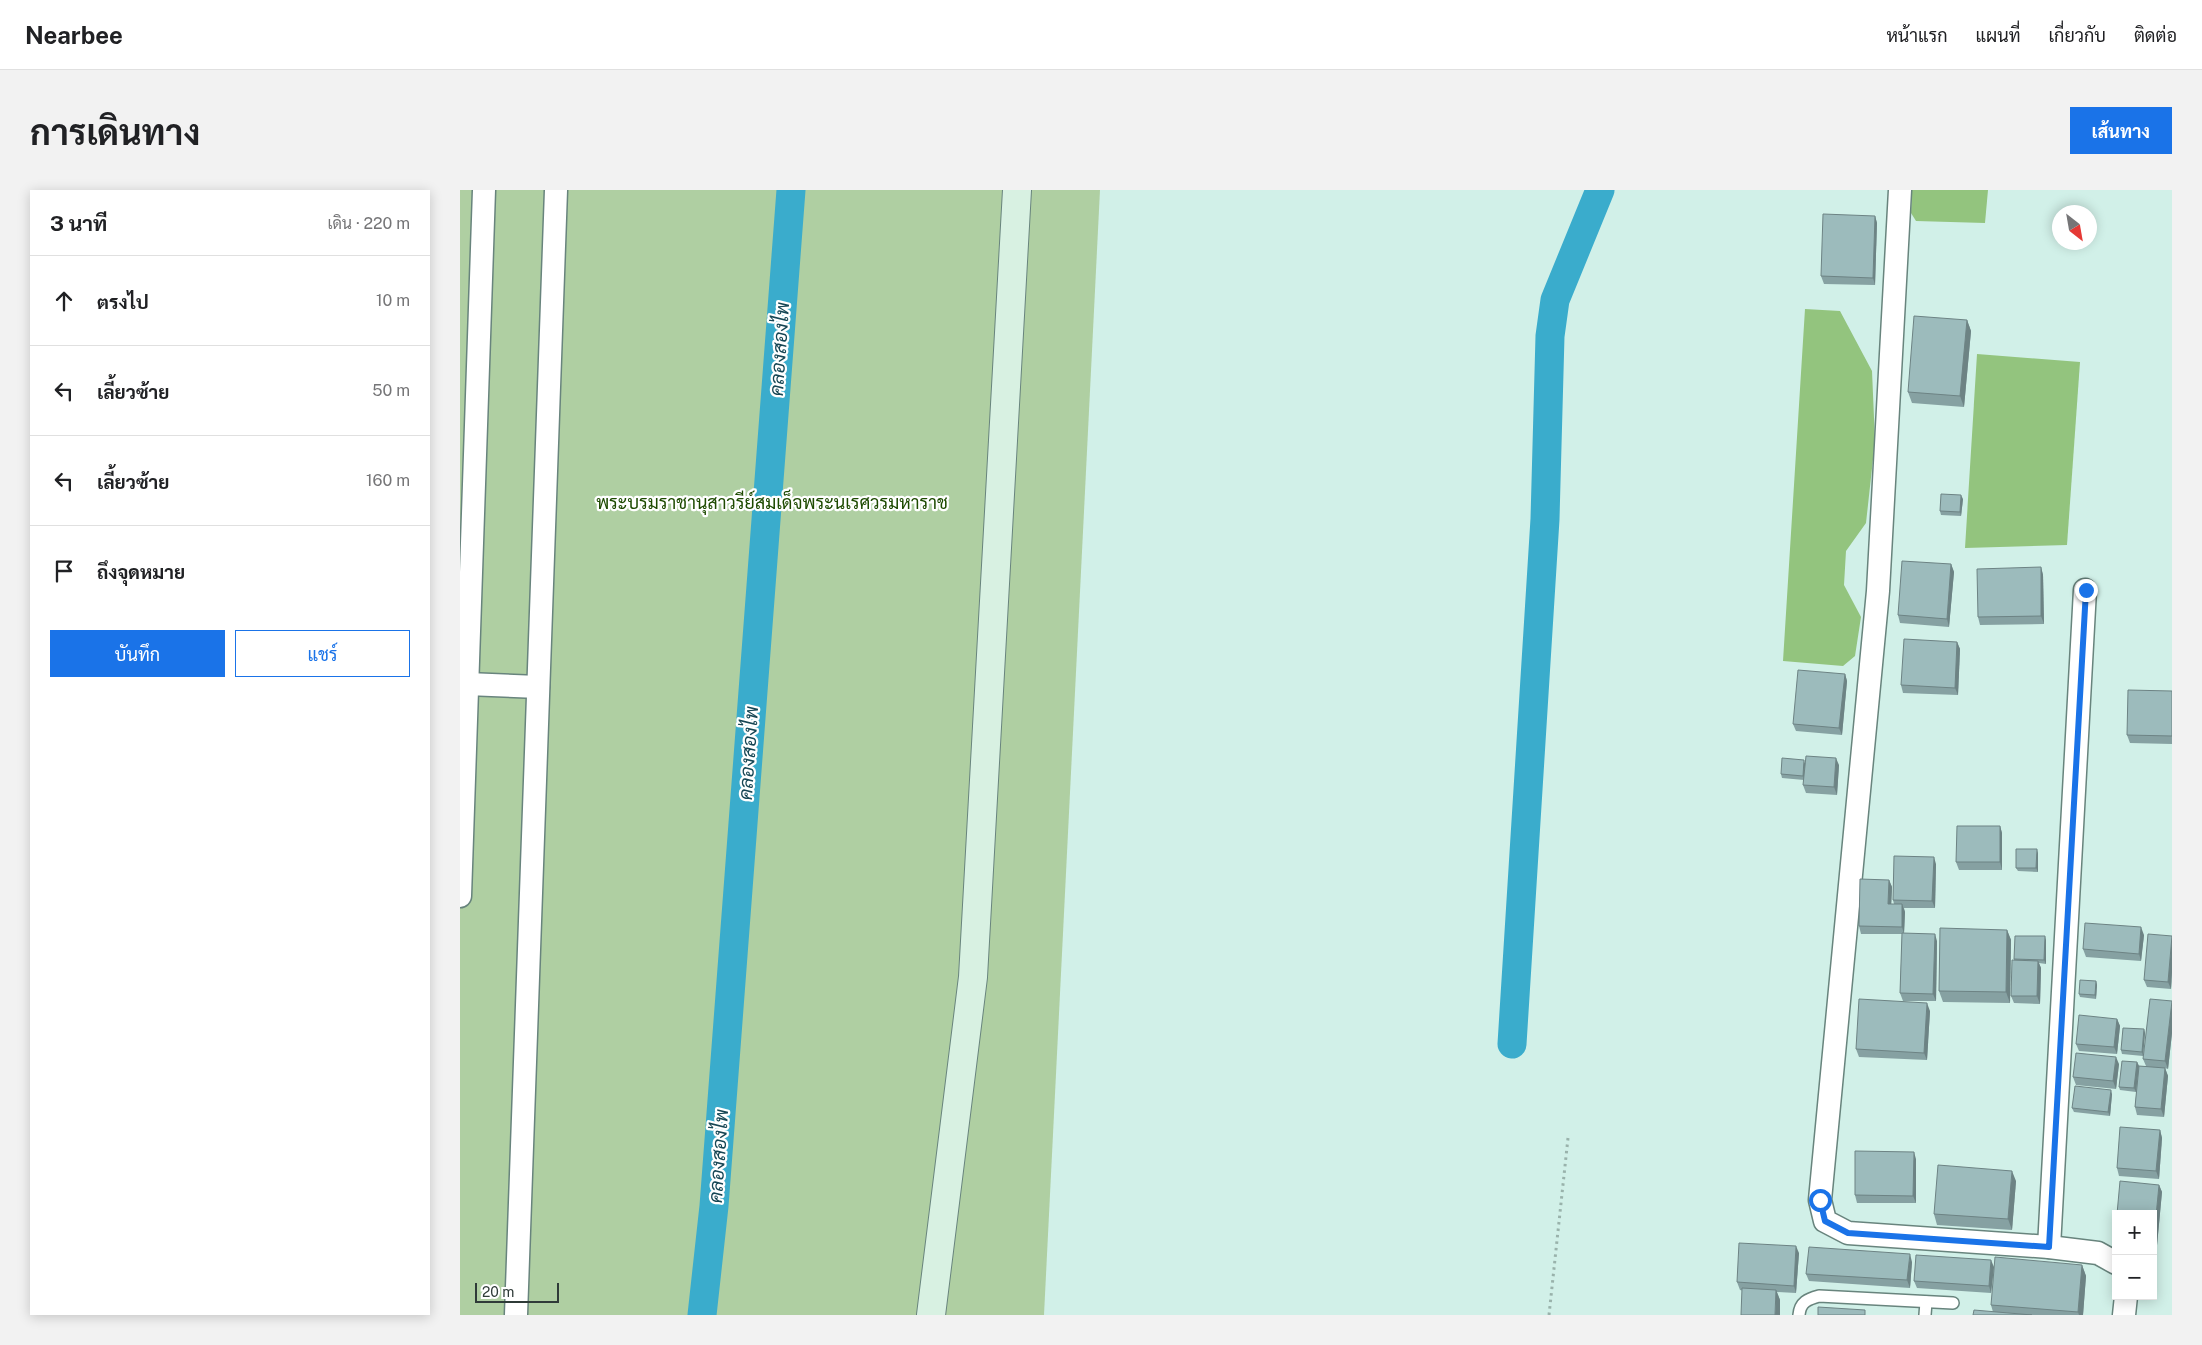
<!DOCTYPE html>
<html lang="th">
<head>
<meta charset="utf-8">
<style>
  :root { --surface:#fff; --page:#f2f2f2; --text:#202124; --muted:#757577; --line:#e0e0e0; --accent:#1a73e8 }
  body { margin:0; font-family:"Public Sans",Sarabun,sans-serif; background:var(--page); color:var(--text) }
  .controls { position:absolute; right:15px; bottom:15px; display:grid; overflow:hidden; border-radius:0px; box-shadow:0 2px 12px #0003 }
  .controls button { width:45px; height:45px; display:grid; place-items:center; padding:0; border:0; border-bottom:1px solid var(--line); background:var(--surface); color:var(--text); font:25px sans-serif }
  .compass { position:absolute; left:1592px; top:15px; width:45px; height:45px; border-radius:50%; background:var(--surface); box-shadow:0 2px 12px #0003; rotate:149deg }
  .scale { position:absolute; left:15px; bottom:12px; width:84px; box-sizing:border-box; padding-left:5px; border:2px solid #2f3b38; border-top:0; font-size:14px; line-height:18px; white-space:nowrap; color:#2f3b38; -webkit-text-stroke:4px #fff; paint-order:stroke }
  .stop { position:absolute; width:15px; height:15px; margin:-11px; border:4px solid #1a73e8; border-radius:50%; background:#fff }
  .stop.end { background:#1a73e8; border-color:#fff; box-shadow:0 1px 5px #0008 }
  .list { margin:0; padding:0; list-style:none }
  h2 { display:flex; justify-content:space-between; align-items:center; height:65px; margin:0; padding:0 20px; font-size:21px }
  h2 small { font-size:16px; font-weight:400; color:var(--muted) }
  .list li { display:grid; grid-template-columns:32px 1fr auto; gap:15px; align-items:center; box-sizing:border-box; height:90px; padding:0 20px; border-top:1px solid var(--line) }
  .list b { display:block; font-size:19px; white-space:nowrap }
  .list em { font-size:16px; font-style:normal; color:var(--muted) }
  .actions { display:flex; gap:10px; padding:15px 20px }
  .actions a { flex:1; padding:11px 0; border:1px solid var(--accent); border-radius:0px; text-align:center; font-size:18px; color:var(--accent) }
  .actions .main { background:var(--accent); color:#fff }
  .icon { flex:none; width:28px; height:28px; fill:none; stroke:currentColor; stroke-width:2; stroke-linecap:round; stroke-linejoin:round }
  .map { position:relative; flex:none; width:1712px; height:1125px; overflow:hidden; border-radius:0px }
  header { display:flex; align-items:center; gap:30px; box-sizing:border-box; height:70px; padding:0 25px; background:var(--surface); border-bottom:1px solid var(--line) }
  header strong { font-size:24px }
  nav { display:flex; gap:28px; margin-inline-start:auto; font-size:18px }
  .intro { display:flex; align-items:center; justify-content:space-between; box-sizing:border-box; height:120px; padding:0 30px }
  h1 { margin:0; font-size:35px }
  .button { padding:12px 22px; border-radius:0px; background:var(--accent); color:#fff; font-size:18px; font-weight:700 }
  main { display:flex; gap:30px; padding:0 30px }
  aside { flex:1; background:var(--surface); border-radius:0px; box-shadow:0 2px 12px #0003 }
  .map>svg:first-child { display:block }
  .green { fill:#afcfa2 }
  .forest { fill:#93c47e }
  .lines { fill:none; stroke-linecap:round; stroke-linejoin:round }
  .canal { stroke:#3aaccc; stroke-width:29 }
  .lane-casing { stroke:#68847d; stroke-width:14 }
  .street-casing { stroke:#68847d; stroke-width:25 }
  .secondary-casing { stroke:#68847d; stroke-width:30 }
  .path { stroke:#99b2ab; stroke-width:3; stroke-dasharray:2.5 4; stroke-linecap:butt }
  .lane { stroke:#fff; stroke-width:11 }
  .street { stroke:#fff; stroke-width:22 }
  .secondary { stroke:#d8f1e2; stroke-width:28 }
  .wall { fill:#86a1a2 }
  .shaded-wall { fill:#6d8384 }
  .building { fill:#9cbbbc; stroke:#6d8384 }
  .route { stroke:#1a73e8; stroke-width:6 }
  .labels { text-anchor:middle; stroke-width:4.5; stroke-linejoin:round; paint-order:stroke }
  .park-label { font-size:18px; fill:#1d4a00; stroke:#fff }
  .water-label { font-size:19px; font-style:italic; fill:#164654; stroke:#fff }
</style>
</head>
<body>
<header>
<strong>Nearbee</strong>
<nav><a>หน้าแรก</a><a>แผนที่</a><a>เกี่ยวกับ</a><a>ติดต่อ</a></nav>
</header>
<div class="intro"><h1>การเดินทาง</h1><a class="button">เส้นทาง</a></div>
<main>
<aside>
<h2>3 นาที<small>เดิน · 220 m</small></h2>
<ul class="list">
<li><svg class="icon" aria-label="ahead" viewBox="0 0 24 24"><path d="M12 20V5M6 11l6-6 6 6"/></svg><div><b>ตรงไป</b></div><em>10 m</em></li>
<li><svg class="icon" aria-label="left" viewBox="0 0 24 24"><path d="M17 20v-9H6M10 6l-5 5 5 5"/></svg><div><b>เลี้ยวซ้าย</b></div><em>50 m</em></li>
<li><svg class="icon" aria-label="left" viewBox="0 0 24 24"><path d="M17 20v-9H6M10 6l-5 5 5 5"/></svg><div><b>เลี้ยวซ้าย</b></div><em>160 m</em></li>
<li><svg class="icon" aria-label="arrive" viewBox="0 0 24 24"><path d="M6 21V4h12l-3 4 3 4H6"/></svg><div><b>ถึงจุดหมาย</b></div></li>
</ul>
<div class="actions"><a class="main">บันทึก</a><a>แชร์</a></div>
</aside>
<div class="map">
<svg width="1712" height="1125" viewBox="0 0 1712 1125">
  <rect width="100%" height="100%" fill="#d1f0e8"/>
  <polygon class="green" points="0,0 640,0 584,1125 0,1125"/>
  <g class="forest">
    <polygon points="1452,0 1528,0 1525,33 1456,31 1451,23"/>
    <polygon points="1345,119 1380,121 1412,181 1415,251 1406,333 1386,361 1384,395 1401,427 1395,466 1383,476 1323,471"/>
    <polygon points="1517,164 1620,172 1607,355 1505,358"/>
  </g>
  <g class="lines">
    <g class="canal">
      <polyline points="1052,854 1085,329 1090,146 1095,110 1140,0"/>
      <polyline points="242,1125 254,1016 331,0"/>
    </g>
    <g class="lane-casing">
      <g id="lane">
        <path d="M 1339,1125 C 1340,1112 1348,1109 1359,1106 L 1493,1113"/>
        <polyline points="1465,1125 1466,1112"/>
      </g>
    </g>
    <g class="street-casing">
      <g id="street">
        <polyline points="1440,0 1418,401 1360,1010 1365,1031 1388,1043 1589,1057 1638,1063 1656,1073"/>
        <polyline points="7,494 78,497"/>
        <polyline points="0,706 24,0"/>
        <polyline points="1589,1057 1625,400"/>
        <polyline points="56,1125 96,0"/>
        <polyline points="1664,1125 1666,1106"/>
      </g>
    </g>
    <g class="secondary-casing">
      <polyline id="secondary" points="471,1125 513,787 557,0"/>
    </g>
    <polyline class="path" points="1089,1125 1108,948"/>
    <use href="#lane" class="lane"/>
    <use href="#street" class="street"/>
    <use href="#secondary" class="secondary"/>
  </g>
  <g class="wall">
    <polygon points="1415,26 1417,33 1415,95 1364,94 1361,86"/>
    <polygon points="1507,130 1511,141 1504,217 1452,213 1448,202"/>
    <polygon points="1503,309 1501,326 1481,325 1480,321"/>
    <polygon points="1491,374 1494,382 1489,437 1440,433 1438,425"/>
    <polygon points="1581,377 1583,385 1584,434 1520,435 1518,427"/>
    <polygon points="1497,452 1500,459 1498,505 1443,503 1441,495"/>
    <polygon points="1385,484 1387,491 1382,545 1336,541 1333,534"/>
    <polygon points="1712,501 1712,554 1670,553 1667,545"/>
    <polygon points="1345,573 1379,575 1377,605 1346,603 1343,595 1344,590 1322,588 1321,584"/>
    <polygon points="1540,636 1542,643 1542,680 1499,680 1496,672"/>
    <polygon points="1578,663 1578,682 1558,681 1556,678"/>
    <polygon points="1476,674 1475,718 1444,718 1445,722 1444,743 1477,751 1476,811 1443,811 1440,803 1442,744 1401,744 1399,736 1429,690 1432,697 1431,714 1434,714 1433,710"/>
    <polygon points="1547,740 1551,750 1550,813 1483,812 1479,801"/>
    <polygon points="1684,745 1681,771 1626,767 1623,759"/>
    <polygon points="1712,747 1712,782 1711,799 1687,797 1684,790"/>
    <polygon points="1586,750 1586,774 1579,773 1581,778 1580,814 1554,813 1551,806 1554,769"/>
    <polygon points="1636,791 1637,795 1636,809 1620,807 1619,804"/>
    <polygon points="1712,811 1712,843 1708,879 1705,878 1708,886 1704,927 1677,925 1675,917 1678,882 1676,902 1660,900 1659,897 1677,872 1679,876 1686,876 1683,869"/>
    <polygon points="1470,821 1467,870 1399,867 1396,859"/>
    <polygon points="1657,829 1660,836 1657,864 1619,861 1616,854"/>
    <polygon points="1684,839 1685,843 1683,866 1662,864 1661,860"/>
    <polygon points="1659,874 1656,899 1616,895 1613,887"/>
    <polygon points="1652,904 1650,926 1614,922 1612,918"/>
    <polygon points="1700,940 1702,948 1699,989 1659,986 1657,978"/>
    <polygon points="1456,969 1456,1013 1397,1013 1395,1005"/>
    <polygon points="1556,991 1552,1040 1477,1035 1474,1024"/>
    <polygon points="1699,995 1702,1002 1697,1055 1693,1054 1693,1024"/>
    <polygon points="1339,1063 1336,1103 1317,1102 1320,1110 1280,1100 1277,1092"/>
    <polygon points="1452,1072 1450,1098 1349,1091 1346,1084"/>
    <polygon points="1622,1075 1626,1086 1623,1125 1513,1125 1533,1122 1531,1115"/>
    <polygon points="1534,1077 1531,1103 1457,1098 1454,1091"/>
  </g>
  <g class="shaded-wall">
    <polygon points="1415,26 1417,33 1415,95 1413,88"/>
    <polygon points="1507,130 1511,141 1504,217 1500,206"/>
    <polygon points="1501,305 1503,309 1501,326 1500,322"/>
    <polygon points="1491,374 1494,382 1489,437 1487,429"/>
    <polygon points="1581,377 1583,385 1584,434 1581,426"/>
    <polygon points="1497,452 1500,459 1498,505 1495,498"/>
    <polygon points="1385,484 1387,491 1382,545 1379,538"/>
    <polygon points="1376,568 1379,575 1377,605 1374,597"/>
    <polygon points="1344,570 1345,574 1344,590 1343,586"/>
    <polygon points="1540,636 1542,643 1542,680 1540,672"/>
    <polygon points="1577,659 1578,663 1578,682 1576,678"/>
    <polygon points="1474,667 1476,674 1475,718 1472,711"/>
    <polygon points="1429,690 1432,697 1431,721 1428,714"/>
    <polygon points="1442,714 1445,722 1444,744 1442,737"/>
    <polygon points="1681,737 1684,745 1681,771 1679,764"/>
    <polygon points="1547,740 1551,750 1550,813 1546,802"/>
    <polygon points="1475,744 1477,751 1476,811 1473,804"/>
    <polygon points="1585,746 1586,750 1586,774 1584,770"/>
    <polygon points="1712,746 1712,782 1711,799 1708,792"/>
    <polygon points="1578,771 1581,778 1580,814 1577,806"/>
    <polygon points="1636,791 1637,795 1636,809 1635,805"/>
    <polygon points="1712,811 1712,843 1708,879 1705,871"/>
    <polygon points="1467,813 1470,821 1467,870 1464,863"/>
    <polygon points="1657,829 1660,836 1657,864 1654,857"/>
    <polygon points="1684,839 1685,843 1683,866 1682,862"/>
    <polygon points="1656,867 1659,874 1656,899 1653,891"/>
    <polygon points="1677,872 1679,876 1676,902 1674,898"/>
    <polygon points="1705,878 1708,886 1704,927 1701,919"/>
    <polygon points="1651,900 1652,904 1650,926 1648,922"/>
    <polygon points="1700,940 1702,948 1699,989 1696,981"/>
    <polygon points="1454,962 1456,969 1456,1013 1453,1006"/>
    <polygon points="1552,981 1556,991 1552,1040 1548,1029"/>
    <polygon points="1699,995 1702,1002 1697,1055 1694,1047"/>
    <polygon points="1336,1056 1339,1063 1336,1103 1334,1096"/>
    <polygon points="1450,1064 1452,1072 1450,1098 1447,1090"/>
    <polygon points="1531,1070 1534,1077 1531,1103 1529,1096"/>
    <polygon points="1622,1075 1626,1086 1623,1125 1619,1125 1618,1122"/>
    <polygon points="1316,1100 1320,1110 1320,1125 1315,1125"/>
  </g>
  <g class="building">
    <polygon points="1363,24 1415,26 1413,88 1361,86"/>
    <polygon points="1454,126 1507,130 1500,206 1448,202"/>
    <polygon points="1481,304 1501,305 1500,322 1480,321"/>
    <polygon points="1442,371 1491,374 1487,429 1438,425"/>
    <polygon points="1581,377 1581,426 1518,427 1517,379"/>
    <polygon points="1444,449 1497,452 1495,498 1441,495"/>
    <polygon points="1338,480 1385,484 1379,538 1333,534"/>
    <polygon points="1668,500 1712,501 1712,546 1667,545"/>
    <polygon points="1346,566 1376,568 1374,597 1343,595"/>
    <polygon points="1322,568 1344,570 1343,586 1321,584"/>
    <polygon points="1497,636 1540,636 1540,672 1496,672"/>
    <polygon points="1556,659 1577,659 1576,678 1556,678"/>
    <polygon points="1434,666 1474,667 1472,711 1433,710"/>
    <polygon points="1400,689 1429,690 1428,714 1442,714 1442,737 1399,736"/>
    <polygon points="1625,733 1681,737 1679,764 1623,759"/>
    <polygon points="1480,738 1547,740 1546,802 1479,801"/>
    <polygon points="1442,743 1475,744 1473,804 1440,803"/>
    <polygon points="1688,744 1712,746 1708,792 1684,790"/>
    <polygon points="1555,746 1585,746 1584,770 1554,769"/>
    <polygon points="1552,770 1578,771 1577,806 1551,806"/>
    <polygon points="1620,790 1636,791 1635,805 1619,804"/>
    <polygon points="1399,809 1467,813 1464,863 1396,859"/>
    <polygon points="1690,809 1712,811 1705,871 1683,869"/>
    <polygon points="1619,825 1657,829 1654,857 1616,854"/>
    <polygon points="1663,838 1684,839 1682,862 1661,860"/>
    <polygon points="1616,863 1656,867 1653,891 1613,887"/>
    <polygon points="1662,871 1677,872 1674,898 1659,897"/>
    <polygon points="1679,876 1705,878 1701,919 1675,917"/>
    <polygon points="1615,896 1651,900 1648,922 1612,918"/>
    <polygon points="1660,937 1700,940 1696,981 1657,978"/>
    <polygon points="1395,961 1454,962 1453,1006 1395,1005"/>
    <polygon points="1478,975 1552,981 1548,1029 1474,1024"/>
    <polygon points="1660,991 1699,995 1694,1047 1693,1047 1693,1024 1657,1024"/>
    <polygon points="1279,1053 1336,1056 1334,1096 1277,1092"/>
    <polygon points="1349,1057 1450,1064 1447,1090 1346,1084"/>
    <polygon points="1456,1065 1531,1070 1529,1096 1454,1091"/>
    <polygon points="1535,1067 1622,1075 1618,1122 1531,1115"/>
    <polygon points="1282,1098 1316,1100 1315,1125 1281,1125"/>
    <polygon points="1358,1117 1405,1120 1405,1125 1358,1125"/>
    <polygon points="1514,1120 1572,1125 1513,1125"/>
  </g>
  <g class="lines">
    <polyline class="route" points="1360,1010 1365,1031 1388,1043 1589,1057 1626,400"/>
  </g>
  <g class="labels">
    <g class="park-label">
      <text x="312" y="319">พระบรมราชานุสาวรีย์สมเด็จพระนเรศวรมหาราช</text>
    </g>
    <g class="water-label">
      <text transform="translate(319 159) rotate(-86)" y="7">คลองสองไพ</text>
      <text transform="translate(288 563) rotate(-86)" y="7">คลองสองไพ</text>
      <text transform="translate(258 966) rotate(-86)" y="7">คลองสองไพ</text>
    </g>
  </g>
</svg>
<div class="controls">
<button>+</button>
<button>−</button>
</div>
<svg class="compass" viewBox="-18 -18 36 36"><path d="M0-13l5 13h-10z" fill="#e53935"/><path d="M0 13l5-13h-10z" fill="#757577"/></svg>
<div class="scale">20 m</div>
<div class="stop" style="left:1360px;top:1010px"></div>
<div class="stop end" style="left:1626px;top:400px"></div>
</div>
</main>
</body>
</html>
